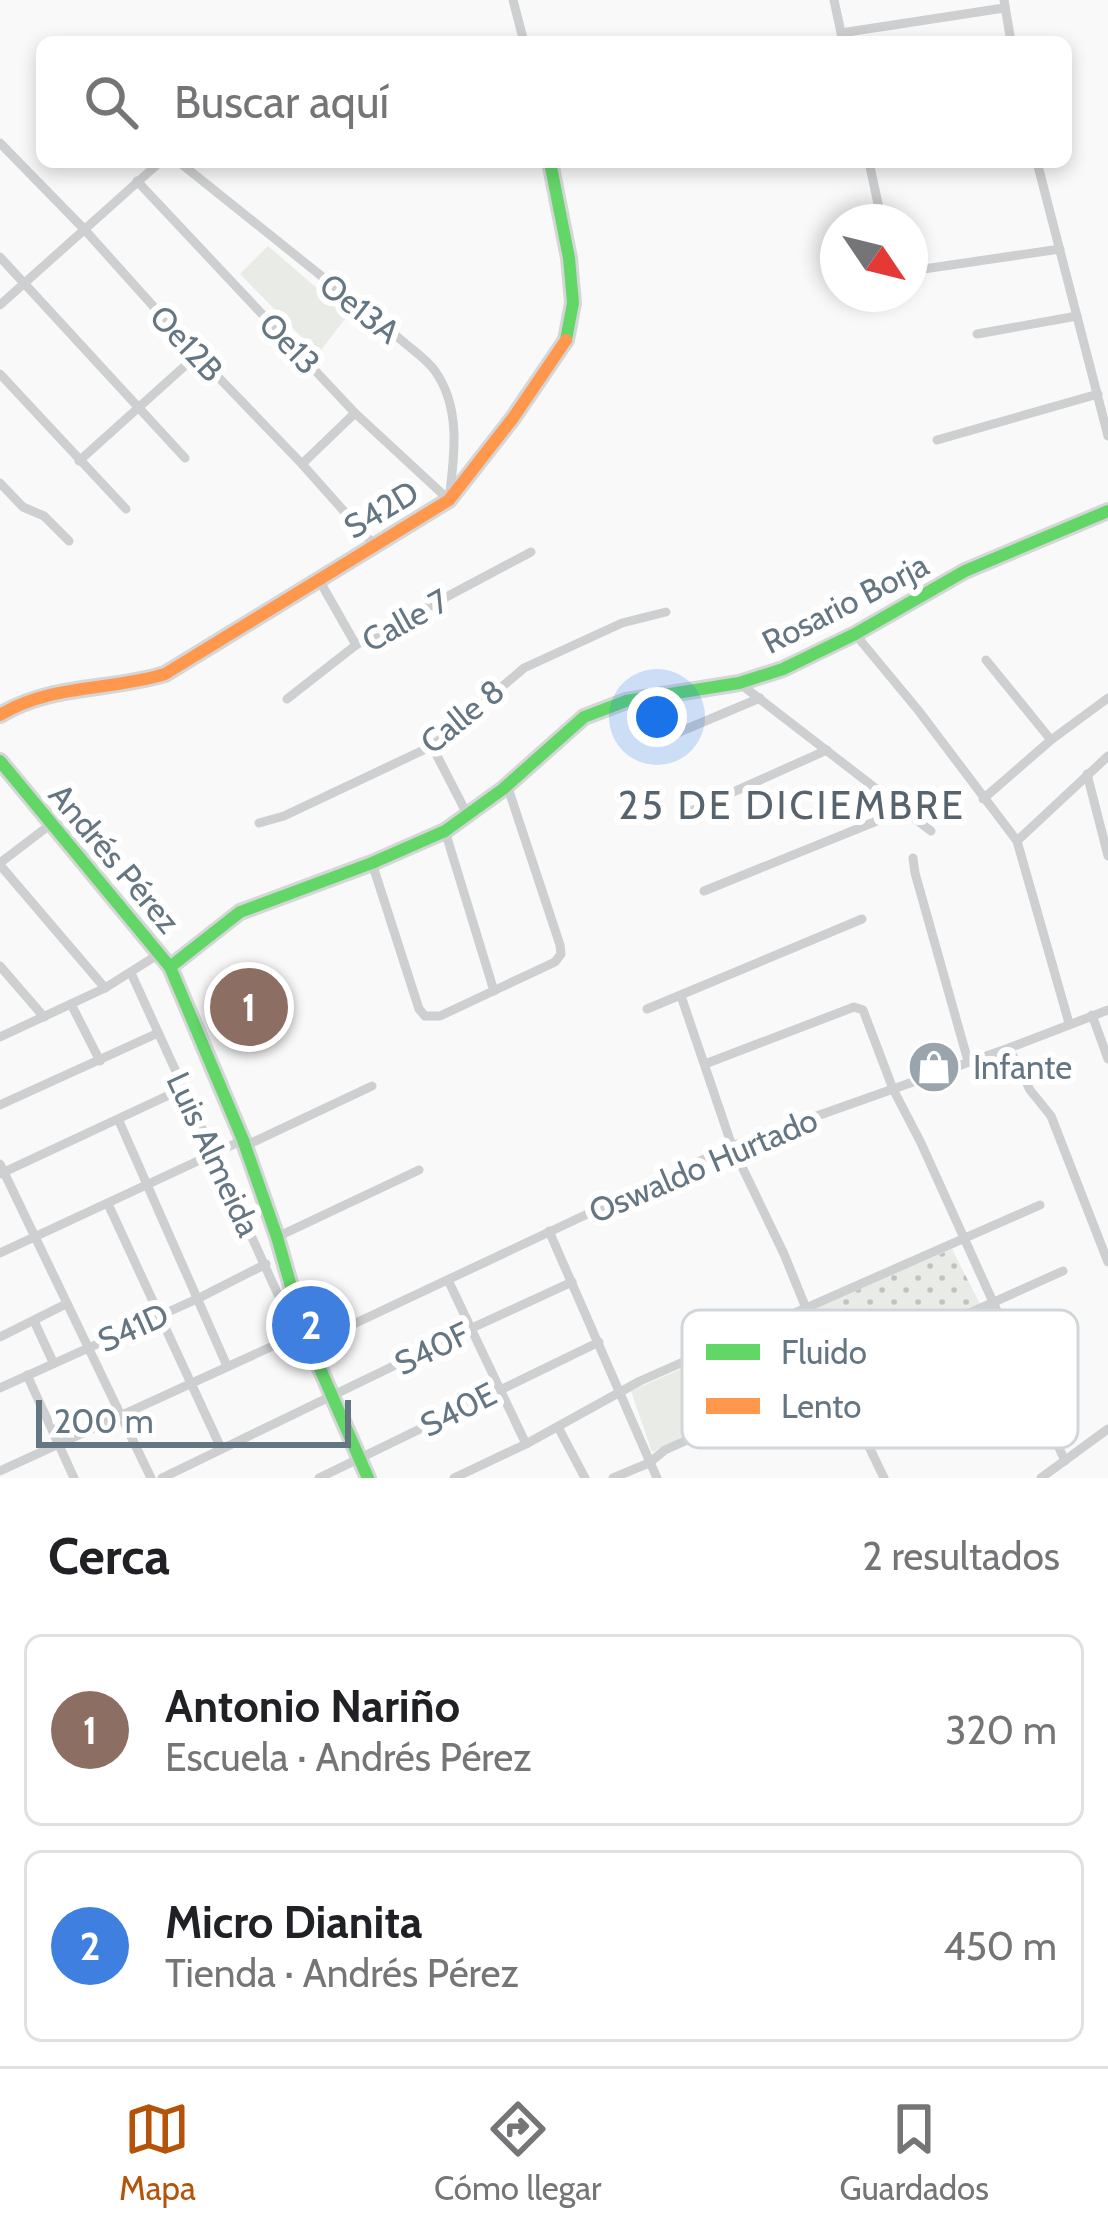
<!DOCTYPE html>
<html lang="es">
<head>
<meta charset="utf-8">
<style>
  :root { --surface:#fff; --page:#f2f2f2; --text:#202124; --muted:#757577; --line:#e0e0e0; --accent:#b45309 }
  body { margin:0; font-family:Cabin,sans-serif; background:var(--page); color:var(--text) }
  .compass { position:absolute; left:820px; top:204px; width:108px; height:108px; border-radius:50%; background:var(--surface); box-shadow:0 6px 18px #0003; rotate:125deg }
  .scale { position:absolute; left:36px; bottom:30px; width:315px; box-sizing:border-box; padding-left:12px; border:6px solid #657683; border-top:0; font-size:33px; line-height:42px; white-space:nowrap; color:#657683; -webkit-text-stroke:9px #fff; paint-order:stroke }
  .you { position:absolute; left:657px; top:717px; width:42px; height:42px; margin:-30px; border:9px solid #fff; border-radius:50%; background:#1a73e8; box-shadow:0 0 0 18px #1a73e833 }
  .badge { display:grid; place-items:center; width:78px; height:78px; border-radius:50%; background:var(--accent); color:#fff; font-size:39px; font-weight:700 }
  .pin { position:absolute; translate:-50% -50%; border:6px solid #fff; box-shadow:0 3px 12px #0006 }
  .list { margin:0; padding:0; list-style:none }
  h2 { display:flex; justify-content:space-between; align-items:center; height:156px; margin:0; padding:0 48px; font-size:51px }
  h2 small { font-size:39px; font-weight:400; color:var(--muted) }
  .list li { display:grid; grid-template-columns:78px 1fr auto; gap:36px; align-items:center; box-sizing:border-box; height:192px; margin:0 24px 24px; padding:0 24px; border:3px solid var(--line); border-radius:18px }
  .list b { display:block; font-size:45px; white-space:nowrap }
  .list p { margin:0; font-size:39px; white-space:nowrap; color:var(--muted) }
  .list em { font-size:39px; font-style:normal; color:var(--muted) }
  .icon { flex:none; width:66px; height:66px; fill:none; stroke:currentColor; stroke-width:2; stroke-linecap:round; stroke-linejoin:round }
  .map { position:relative; flex:none; width:1108px; height:1478px; overflow:hidden }
  .search { position:absolute; background:var(--surface); box-shadow:0 6px 18px #0003; left:36px; right:36px; top:36px; height:132px; display:flex; align-items:center; gap:30px; box-sizing:border-box; padding:0 42px; border-radius:18px; color:var(--muted); font-size:45px }
  .sheet { height:588px; background:var(--surface) }
  nav { display:flex; justify-content:space-around; align-items:center; box-sizing:border-box; height:168px; border-top:3px solid var(--line); background:var(--surface); font-size:33px; color:var(--muted) }
  nav a { display:grid; justify-items:center; gap:6px }
  nav .on { color:var(--accent) }
  .map>svg:first-child { display:block }
  .grass { fill:url(#grass-dots) }
  .garden { fill:#e8ebe6 }
  .lines { fill:none; stroke-linecap:round; stroke-linejoin:round }
  .fast-casing { stroke:#d5d6d7; stroke-width:18 }
  .slow-casing { stroke:#d5d6d7; stroke-width:18 }
  .street { stroke:#cecfd0; stroke-width:9 }
  .fast { stroke:#63d668; stroke-width:12 }
  .slow { stroke:#ff974d; stroke-width:12 }
  .labels { text-anchor:middle; stroke-width:12; stroke-linejoin:round; paint-order:stroke }
  .street-label { font-size:33px; fill:#657683; stroke:#fff }
  .poi-label { font-size:33px; fill:#657683; stroke:#fff; text-anchor:start }
  .quarter-label { font-size:39px; letter-spacing:3px; fill:#57646e; stroke:#fff }
  .key { fill:#fff; stroke:#d1d6da; stroke-width:3 }
  .key-label { font-size:33px; fill:#657683 }
</style>
</head>
<body>
<div class="map">
<svg width="1108" height="1478" viewBox="0 0 1108 1478">
  <defs>
    <pattern id="grass-dots" width="8" height="8" patternUnits="userSpaceOnUse" patternTransform="scale(3)"><rect width="8" height="8" fill="#e8ebe6"/><path d="M2 2h.1M6 6h.1" fill="none" stroke="#c0c3c0" stroke-width="1.8" stroke-linecap="round"/></pattern>
  </defs>
  <rect width="100%" height="100%" fill="#f9f9f9"/>
  <polygon class="grass" points="952,1249 980,1304 835,1367 812,1310"/>
  <g class="garden">
    <polygon points="268,246 348,315 318,354 240,274"/>
    <polygon points="803,1315 827,1370 652,1452 631,1391"/>
  </g>
  <g class="lines">
    <g class="fast-casing">
      <g id="fast">
        <polyline points="550,162 569,258 573,303 566,340"/>
        <polyline points="0,761 170,967 243,1140 277,1237 304,1332 368,1478"/>
        <polyline points="170,967 240,912 372,863 445,831 503,789 584,717 626,701 739,683 783,669 855,634 965,571 1108,511"/>
      </g>
    </g>
    <g class="slow-casing">
      <path id="slow" d="M 0,715 C 50,684 110,691 165,674 L 449,500 L 513,418 L 566,340"/>
    </g>
    <g class="street">
      <polyline points="513,0 524,42"/>
      <polyline points="834,0 843,42"/>
      <polyline points="1004,0 1011,42"/>
      <polyline points="841,33 1004,8"/>
      <polyline points="0,143 84,229 197,355 302,464 374,545"/>
      <path d="M 179,162 L 400,339 C 411,349 427,359 435,371 C 462,409 454,458 449,500"/>
      <polyline points="869,162 882,222"/>
      <polyline points="1037,162 1108,436"/>
      <polyline points="137,181 355,413 449,500"/>
      <polyline points="0,257 185,458"/>
      <polyline points="910,271 1060,249"/>
      <polyline points="896,294 897,301"/>
      <polyline points="0,305 160,162"/>
      <polyline points="977,334 1077,316"/>
      <polyline points="0,374 126,509"/>
      <polyline points="937,440 1098,394"/>
      <polyline points="79,461 197,355"/>
      <polyline points="302,464 355,413"/>
      <polyline points="0,483 23,507 44,516 69,541"/>
      <polyline points="318,578 356,645"/>
      <polyline points="855,634 918,710 1017,841 1069,1023"/>
      <polyline points="986,660 1051,740"/>
      <polyline points="739,683 931,831"/>
      <polyline points="287,699 356,645 531,552"/>
      <polyline points="658,741 760,698"/>
      <polyline points="432,746 467,814"/>
      <polyline points="1087,774 1108,856"/>
      <polyline points="983,799 1051,740 1108,698"/>
      <polyline points="684,814 827,750"/>
      <polyline points="259,823 284,816 432,746 524,668 622,623 666,612"/>
      <polyline points="445,831 494,991"/>
      <polyline points="1017,841 1108,756"/>
      <polyline points="913,858 915,873 968,1061"/>
      <polyline points="0,863 51,824"/>
      <polyline points="372,863 419,1009 425,1016 440,1016 555,962 561,954 560,945 507,785"/>
      <polyline points="0,865 105,988"/>
      <polyline points="704,891 904,810"/>
      <polyline points="0,966 44,1017"/>
      <polyline points="131,973 296,1334"/>
      <polyline points="681,996 732,1146 784,1254 825,1355 884,1478"/>
      <polyline points="71,1004 100,1061"/>
      <polyline points="647,1009 862,919"/>
      <polyline points="1092,1015 1108,1059"/>
      <polyline points="0,1037 105,988 159,954"/>
      <polyline points="1009,1048 1030,1090 1051,1116 1108,1262"/>
      <polyline points="705,1064 854,1007 863,1010 893,1089 921,1143 1065,1461"/>
      <polyline points="0,1105 158,1033"/>
      <polyline points="119,1121 227,1366"/>
      <polyline points="245,1146 372,1086"/>
      <polyline points="0,1164 151,1478"/>
      <polyline points="0,1174 182,1089"/>
      <polyline points="108,1204 221,1448"/>
      <polyline points="549,1231 657,1478"/>
      <polyline points="277,1237 419,1170"/>
      <polyline points="0,1253 243,1140"/>
      <polyline points="448,1280 526,1444"/>
      <polyline points="34,1321 53,1362"/>
      <polyline points="0,1337 66,1304"/>
      <polyline points="309,1345 732,1146 1009,1048 1108,1010"/>
      <polyline points="27,1375 74,1478"/>
      <polyline points="0,1388 199,1298 266,1264"/>
      <polyline points="558,1427 585,1478"/>
      <polyline points="0,1471 299,1334"/>
      <polyline points="162,1478 472,1328 572,1282"/>
      <polyline points="319,1478 599,1342"/>
      <polyline points="454,1478 526,1444 640,1381 1040,1205"/>
      <polyline points="613,1478 649,1463 665,1450 1063,1271"/>
      <polyline points="1041,1478 1108,1429"/>
    </g>
    <use href="#fast" class="fast"/>
    <use href="#slow" class="slow"/>
  </g>
  <defs>
    <g id="shop-disc" transform="scale(2.7)"><circle r="9.5" fill="#99a4ac" stroke="#fff"/><path d="M-5-2.5h2.3a2.7 3.5 0 0 1 5.4 0H5L5.5 6h-11ZM-1.5-2.5h3a1.5 2.3 0 0 0-3 0Z" fill="#fff"/></g>
  </defs>
  <g fill-rule="evenodd">
    <use href="#shop-disc" x="934" y="1067"/>
  </g>
  <g class="labels">
    <g class="street-label">
      <text transform="translate(360 308) rotate(38)" y="12">Oe13A</text>
      <text transform="translate(187 343) rotate(47)" y="12">Oe12B</text>
      <text transform="translate(290 343) rotate(46)" y="12">Oe13</text>
      <text transform="translate(381 509) rotate(-31)" y="12">S42D</text>
      <text transform="translate(845 603) rotate(-27)" y="12">Rosario Borja</text>
      <text transform="translate(405 620) rotate(-29)" y="12">Calle 7</text>
      <text transform="translate(462 716) rotate(-39)" y="12">Calle 8</text>
      <text transform="translate(115 858) rotate(50)" y="12">Andrés Pérez</text>
      <text transform="translate(214 1154) rotate(65)" y="12">Luis Almeida</text>
      <text transform="translate(703 1165) rotate(-23)" y="12">Oswaldo Hurtado</text>
      <text transform="translate(133 1327) rotate(-24)" y="12">S41D</text>
      <text transform="translate(432 1348) rotate(-26)" y="12">S40F</text>
      <text transform="translate(458 1409) rotate(-27)" y="12">S40E</text>
    </g>
    <g class="poi-label">
      <text x="973" y="1079">Infante</text>
    </g>
    <g class="quarter-label">
      <text x="792" y="819">25 DE DICIEMBRE</text>
    </g>
  </g>
  <rect x="682" y="1310" width="396" height="138" rx="18" class="key"/>
  <rect x="706" y="1344" width="54" height="16" fill="#63d668"/>
  <rect x="706" y="1398" width="54" height="16" fill="#ff974d"/>
  <g class="key-label">
    <text x="781" y="1364">Fluido</text>
    <text x="781" y="1418">Lento</text>
  </g>
</svg>
<svg class="compass" viewBox="-18 -18 36 36"><path d="M0-13l5 13h-10z" fill="#e53935"/><path d="M0 13l5-13h-10z" fill="#757577"/></svg>
<div class="scale">200 m</div>
<div class="you"></div>
<div class="pin badge" style="left:249px;top:1007px;background:#8d6e63">1</div>
<div class="pin badge" style="left:311px;top:1325px;background:#3f7fe0">2</div>
<div class="search"><svg class="icon" aria-label="search" viewBox="0 0 24 24"><circle cx="10" cy="10" r="6"/><path d="M15 15l6 6"/></svg>Buscar aquí</div>
</div>
<section class="sheet">
<h2>Cerca<small>2 resultados</small></h2>
<ul class="list">
<li><span class="badge" style="background:#8d6e63">1</span><div><b>Antonio Nariño</b><p>Escuela · Andrés Pérez</p></div><em>320 m</em></li>
<li><span class="badge" style="background:#3f7fe0">2</span><div><b>Micro Dianita</b><p>Tienda · Andrés Pérez</p></div><em>450 m</em></li>
</ul>
</section>
<nav>
<a class="on"><svg class="icon" aria-label="map" viewBox="0 0 24 24"><path d="M3 6l6-2 6 2 6-2v14l-6 2-6-2-6 2zM9 4v14M15 6v14"/></svg>Mapa</a>
<a><svg class="icon" aria-label="directions" viewBox="0 0 24 24"><path d="M12 3l9 9-9 9-9-9zM9 14v-3h6M13 9l2 2-2 2"/></svg>Cómo llegar</a>
<a><svg class="icon" aria-label="saved" viewBox="0 0 24 24"><path d="M7 4h10v16l-5-4-5 4z"/></svg>Guardados</a>
</nav>
</body>
</html>
